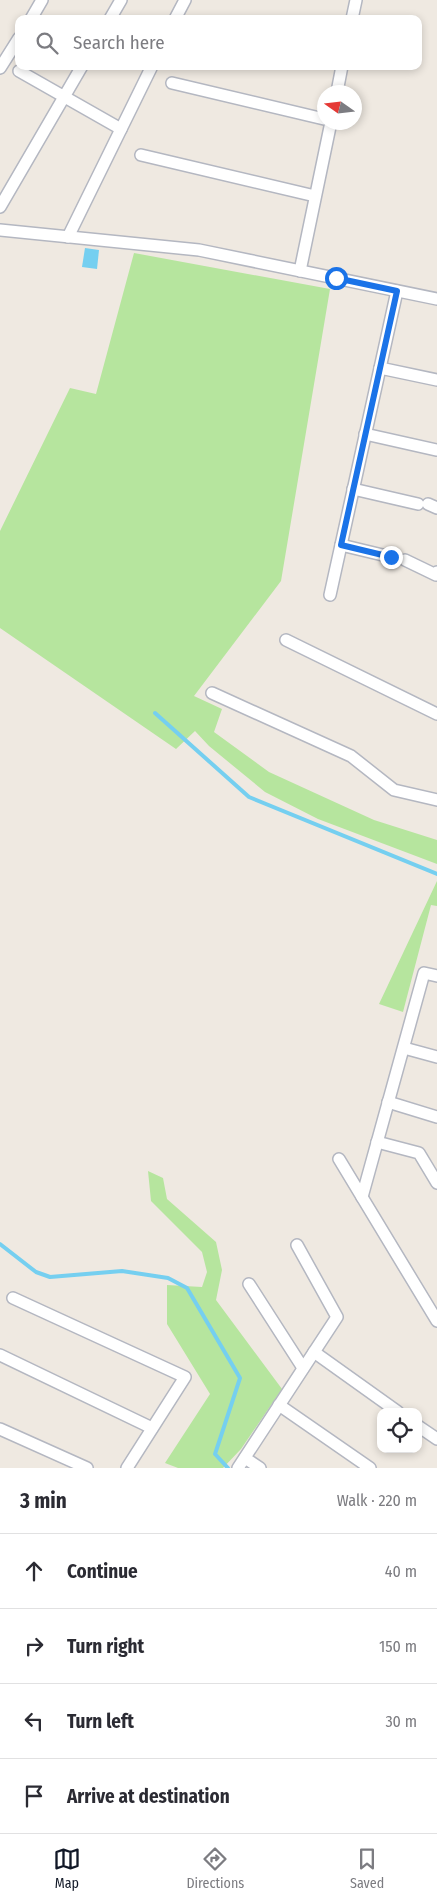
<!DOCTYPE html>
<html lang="en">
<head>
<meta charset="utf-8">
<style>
  :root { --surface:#fff; --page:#f2f2f3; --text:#2b2b33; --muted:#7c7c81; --line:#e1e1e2; --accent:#111827 }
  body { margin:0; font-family:"Fira Sans Condensed",sans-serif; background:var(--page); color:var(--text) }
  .controls { position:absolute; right:15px; bottom:15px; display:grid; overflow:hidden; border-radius:10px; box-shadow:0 2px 8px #0003 }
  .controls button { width:45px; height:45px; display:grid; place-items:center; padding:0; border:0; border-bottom:1px solid var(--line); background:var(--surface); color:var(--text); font:25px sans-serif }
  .compass { position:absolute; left:317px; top:85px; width:45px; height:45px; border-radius:50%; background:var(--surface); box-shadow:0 2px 8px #0003; rotate:284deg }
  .stop { position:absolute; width:15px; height:15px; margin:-11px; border:4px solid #1a73e8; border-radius:50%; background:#fff }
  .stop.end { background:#1a73e8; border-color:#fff; box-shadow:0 1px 5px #0008 }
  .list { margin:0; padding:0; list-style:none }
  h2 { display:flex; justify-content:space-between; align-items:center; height:65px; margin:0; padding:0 20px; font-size:21px }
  h2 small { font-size:16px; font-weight:400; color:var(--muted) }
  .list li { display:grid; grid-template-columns:32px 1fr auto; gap:15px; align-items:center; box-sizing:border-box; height:75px; padding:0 20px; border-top:1px solid var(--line) }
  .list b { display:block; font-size:19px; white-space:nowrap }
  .list em { font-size:16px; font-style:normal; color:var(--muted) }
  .icon { flex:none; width:28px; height:28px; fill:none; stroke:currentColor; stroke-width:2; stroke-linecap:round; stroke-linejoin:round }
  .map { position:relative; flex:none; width:437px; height:1468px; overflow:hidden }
  .search { position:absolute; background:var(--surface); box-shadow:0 2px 8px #0003; left:15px; right:15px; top:15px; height:55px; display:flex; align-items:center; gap:12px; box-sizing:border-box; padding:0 18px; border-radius:10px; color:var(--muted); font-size:19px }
  .sheet { height:365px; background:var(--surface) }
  nav { display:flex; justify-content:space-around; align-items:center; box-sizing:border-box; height:70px; border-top:1px solid var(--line); background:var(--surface); font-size:14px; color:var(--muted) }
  nav a { display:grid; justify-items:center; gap:2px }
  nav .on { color:var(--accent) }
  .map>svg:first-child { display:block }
  .green { fill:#b6e59e }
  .water { fill:#75cff0 }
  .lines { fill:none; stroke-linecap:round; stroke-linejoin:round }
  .stream { stroke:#75cff0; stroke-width:4 }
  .street-casing { stroke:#b4b7c1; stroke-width:14 }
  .street { stroke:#fff; stroke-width:11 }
  .route { stroke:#1a73e8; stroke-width:6 }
</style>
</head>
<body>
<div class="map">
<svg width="437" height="1468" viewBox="0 0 437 1468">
  <rect width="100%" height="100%" fill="#efe9e1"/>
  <g class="green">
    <polygon points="134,253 330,289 281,581 194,696 222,709 214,732 269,772 374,820 437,840 437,864 318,819 265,792 209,746 195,731 176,749 0,628 0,531 70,388 96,394"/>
    <polygon points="437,881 437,906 431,905 403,1012 379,1004"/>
    <polygon points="148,1171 163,1178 167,1199 216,1242 222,1270 216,1300 282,1389 241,1449 223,1468 178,1468 165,1463 210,1394 167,1324 167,1285 202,1287 207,1272 202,1252 151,1201"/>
  </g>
  <polygon class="water" points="85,248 99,250 97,269 82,267"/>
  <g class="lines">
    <g class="stream">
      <polyline points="155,713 249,797 437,874"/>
      <polyline points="0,1244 36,1272 50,1277 122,1271 168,1278 187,1288 240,1378 215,1454 228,1468"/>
    </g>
    <g class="street-casing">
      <g id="street">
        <polyline points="31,19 42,0"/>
        <polyline points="110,19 121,0"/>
        <polyline points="175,19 185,0"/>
        <polyline points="352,19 356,0"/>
        <polyline points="0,68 19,38"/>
        <polyline points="19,71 121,129"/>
        <polyline points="172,83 324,119"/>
        <polyline points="337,92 342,66"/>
        <polyline points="141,155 315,196"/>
        <polyline points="0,207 82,66"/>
        <polyline points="0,230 199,250 437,299"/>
        <polyline points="68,237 152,66"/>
        <polyline points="300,271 331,122"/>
        <polyline points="380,368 437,380"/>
        <polyline points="365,434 436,450"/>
        <polyline points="353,489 418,504"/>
        <polyline points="428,504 437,508"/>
        <polyline points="341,545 391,557"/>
        <polyline points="405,560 436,575 437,572"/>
        <polyline points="330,595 397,291"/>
        <polyline points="286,640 437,714"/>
        <polyline points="212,693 351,756 394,790 437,800"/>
        <polyline points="404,1048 437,1057"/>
        <polyline points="388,1102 437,1117"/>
        <polyline points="377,1142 419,1153 437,1183"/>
        <polyline points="339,1159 437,1321"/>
        <polyline points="362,1197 424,973 437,976"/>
        <polyline points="249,1284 303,1368"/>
        <polyline points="13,1298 185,1377 127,1468"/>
        <polyline points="314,1352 398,1412"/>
        <polyline points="0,1355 152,1428"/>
        <polyline points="279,1405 370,1468"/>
        <polyline points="418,1426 437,1439"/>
        <polyline points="0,1429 87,1468"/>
        <polyline points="245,1458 260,1468"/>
        <polyline points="238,1468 337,1317 297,1245"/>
      </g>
    </g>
    <use href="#street" class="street"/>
  </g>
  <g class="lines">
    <polyline class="route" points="336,278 397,291 341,545 391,557"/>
  </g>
</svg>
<div class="controls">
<button><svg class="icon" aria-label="locate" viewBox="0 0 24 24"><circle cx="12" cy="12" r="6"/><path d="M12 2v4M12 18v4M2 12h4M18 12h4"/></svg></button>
</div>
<svg class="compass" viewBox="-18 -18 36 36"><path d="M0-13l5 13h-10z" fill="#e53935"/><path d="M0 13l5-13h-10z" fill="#7c7c81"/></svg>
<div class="stop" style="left:336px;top:278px"></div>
<div class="stop end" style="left:391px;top:557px"></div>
<div class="search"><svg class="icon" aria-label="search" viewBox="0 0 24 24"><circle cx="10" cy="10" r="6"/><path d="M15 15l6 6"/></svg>Search here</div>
</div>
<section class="sheet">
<h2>3 min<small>Walk · 220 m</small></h2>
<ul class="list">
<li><svg class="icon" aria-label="ahead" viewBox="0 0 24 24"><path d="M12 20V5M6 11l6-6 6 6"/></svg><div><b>Continue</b></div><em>40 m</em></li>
<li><svg class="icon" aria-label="right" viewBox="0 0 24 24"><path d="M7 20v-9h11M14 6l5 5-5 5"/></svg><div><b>Turn right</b></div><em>150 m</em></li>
<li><svg class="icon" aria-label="left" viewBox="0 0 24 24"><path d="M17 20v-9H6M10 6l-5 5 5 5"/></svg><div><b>Turn left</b></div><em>30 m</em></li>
<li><svg class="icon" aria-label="arrive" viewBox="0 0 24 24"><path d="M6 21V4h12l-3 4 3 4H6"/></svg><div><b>Arrive at destination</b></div></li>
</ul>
</section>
<nav>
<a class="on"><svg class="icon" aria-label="map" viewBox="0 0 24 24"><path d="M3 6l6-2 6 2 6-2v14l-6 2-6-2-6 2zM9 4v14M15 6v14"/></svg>Map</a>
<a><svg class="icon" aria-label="directions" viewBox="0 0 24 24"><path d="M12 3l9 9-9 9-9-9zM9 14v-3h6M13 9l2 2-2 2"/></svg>Directions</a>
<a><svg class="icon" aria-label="saved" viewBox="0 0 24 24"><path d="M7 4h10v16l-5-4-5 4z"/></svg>Saved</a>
</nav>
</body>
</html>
